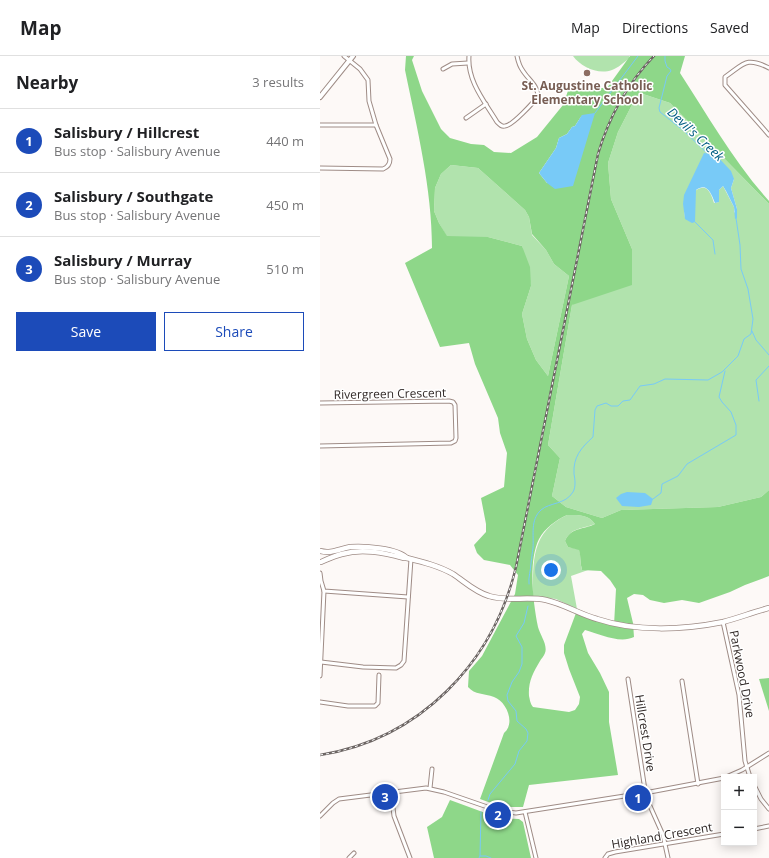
<!DOCTYPE html>
<html lang="en">
<head>
<meta charset="utf-8">
<style>
  :root { --surface:#fff; --page:#f2f2f2; --text:#202124; --muted:#757577; --line:#e0e0e0; --accent:#1c4bb9 }
  body { margin:0; font-family:"Open Sans",sans-serif; background:var(--page); color:var(--text) }
  .controls { position:absolute; right:12px; bottom:12px; display:grid; overflow:hidden; border-radius:0px; box-shadow:0 2px 10px #0003 }
  .controls button { width:36px; height:36px; display:grid; place-items:center; padding:0; border:0; border-bottom:1px solid var(--line); background:var(--surface); color:var(--text); font:20px sans-serif }
  .you { position:absolute; left:231px; top:514px; width:14px; height:14px; margin:-10px; border:3px solid #fff; border-radius:50%; background:#1a73e8; box-shadow:0 0 0 6px #1a73e833 }
  .badge { display:grid; place-items:center; width:26px; height:26px; border-radius:50%; background:var(--accent); color:#fff; font-size:13px; font-weight:700 }
  .pin { position:absolute; translate:-50% -50%; border:2px solid #fff; box-shadow:0 1px 4px #0006 }
  .list { margin:0; padding:0; list-style:none }
  h2 { display:flex; justify-content:space-between; align-items:center; height:52px; margin:0; padding:0 16px; font-size:17px }
  h2 small { font-size:13px; font-weight:400; color:var(--muted) }
  .list li { display:grid; grid-template-columns:26px 1fr auto; gap:12px; align-items:center; box-sizing:border-box; height:64px; padding:0 16px; border-top:1px solid var(--line) }
  .list b { display:block; font-size:15px; white-space:nowrap }
  .list p { margin:0; font-size:13px; white-space:nowrap; color:var(--muted) }
  .list em { font-size:13px; font-style:normal; color:var(--muted) }
  .actions { display:flex; gap:8px; padding:12px 16px }
  .actions a { flex:1; padding:9px 0; border:1px solid var(--accent); border-radius:0px; text-align:center; font-size:14px; color:var(--accent) }
  .actions .main { background:var(--accent); color:#fff }
  .map { position:relative; flex:none; width:449px; height:802px; overflow:hidden }
  header { display:flex; align-items:center; gap:24px; box-sizing:border-box; height:56px; padding:0 20px; background:var(--surface); border-bottom:1px solid var(--line) }
  header strong { font-size:19px }
  nav { display:flex; gap:22px; margin-inline-start:auto; font-size:14px }
  main { display:flex }
  aside { flex:1; background:var(--surface) }
  .map>svg:first-child { display:block }
  .green { fill:#b1e3ad; fill-rule:evenodd }
  .forest { fill:#8ed789; fill-rule:evenodd }
  .water { fill:#78caf7 }
  .lines { fill:none; stroke-linecap:round; stroke-linejoin:round }
  .stream { stroke:#78caf7; stroke-width:1 }
  .minor-casing { stroke:#9f8c86; stroke-width:5 }
  .tertiary-casing { stroke:#9f8c86; stroke-width:6 }
  .secondary-casing { stroke:#9f8c86; stroke-width:6 }
  .minor { stroke:#fff; stroke-width:3 }
  .tertiary { stroke:#fff; stroke-width:4 }
  .secondary { stroke:#fff; stroke-width:4.5 }
  .rail-casing { stroke:#6c6563; stroke-width:2.5 }
  .rail { stroke:#fff; stroke-width:1; stroke-dasharray:3; stroke-linecap:butt }
  .education-dot { fill:#8d6e63; stroke:#fff; stroke-width:1.5 }
  .labels { text-anchor:middle; stroke-width:3; stroke-linejoin:round; paint-order:stroke }
  .education-label { font-size:12px; font-weight:bold; fill:#785e54; stroke:#fff }
  .street-label { font-size:12px; fill:#302826; stroke:#fff }
  .water-label { font-size:13px; font-style:italic; fill:#005d82; stroke:#fff }
</style>
</head>
<body>
<header>
<strong>Map</strong>
<nav><a>Map</a><a>Directions</a><a>Saved</a></nav>
</header>
<main>
<aside>
<h2>Nearby<small>3 results</small></h2>
<ul class="list">
<li><span class="badge">1</span><div><b>Salisbury / Hillcrest</b><p>Bus stop · Salisbury Avenue</p></div><em>440 m</em></li>
<li><span class="badge">2</span><div><b>Salisbury / Southgate</b><p>Bus stop · Salisbury Avenue</p></div><em>450 m</em></li>
<li><span class="badge">3</span><div><b>Salisbury / Murray</b><p>Bus stop · Salisbury Avenue</p></div><em>510 m</em></li>
</ul>
<div class="actions"><a class="main">Save</a><a>Share</a></div>
</aside>
<div class="map">
<svg width="449" height="802" viewBox="0 0 449 802">
  <rect width="100%" height="100%" fill="#fdf9f7"/>
  <g class="green">
    <path d="M 253,0 L 309,0 L 310,2 C 304,6 298,12 292,14 C 278,19 261,11 253,0 Z"/>
    <path d="M 320,37 L 350,47 L 449,148 L 449,434 L 441,441 L 398,451 L 301,454 L 282,462 L 246,451 L 232,440 L 240,402 L 228,389 L 252,249 L 312,193 L 291,143 L 288,107 L 298,76 L 315,43 ZM 414,123 L 411,132 L 417,153 L 414,157 L 414,151 L 403,130 L 399,134 L 399,146 L 394,147 C 391,137 387,126 375,135 L 375,166 L 365,162 C 364,151 362,143 368,133 Z"/>
    <polygon points="131,109 158,112 205,154 209,161 212,179 226,194 234,208 249,220 228,320 216,304 207,283 202,258 211,230 202,190 168,181 127,181 119,167 114,155 115,132 121,118"/>
    <path d="M 247,459 C 258,459 268,458 275,468 C 263,473 251,471 245,485 L 248,491 L 259,493 C 261,501 260,507 262,514 L 268,514 L 251,520 L 257,553 L 236,543 L 213,540 C 213,505 211,476 247,459 Z"/>
  </g>
  <g class="forest">
    <path d="M 86,0 L 94,0 L 92,4 L 102,35 L 121,73 L 130,82 L 151,88 L 164,89 L 174,96 L 191,97 L 217,81 L 243,49 L 249,32 L 287,32 L 310,0 L 365,0 L 360,17 C 388,60 414,106 449,145 L 449,148 L 350,47 L 320,37 L 315,43 L 298,76 L 288,107 L 291,143 L 312,193 L 312,229 L 252,249 L 228,389 L 240,402 L 232,440 L 246,451 L 282,462 L 301,454 L 398,451 L 441,441 L 449,434 L 449,520 L 425,529 L 410,536 L 379,547 L 362,544 L 344,547 L 330,544 L 323,539 L 314,538 L 307,542 L 313,567 L 314,581 C 300,588 279,578 265,574 L 262,578 L 268,597 L 280,617 L 289,636 L 289,666 L 298,719 L 209,729 L 203,751 L 182,751 L 160,743 L 184,677 C 196,667 186,645 174,641 C 164,637 155,639 148,631 L 149,615 L 162,600 L 195,538 L 198,519 L 190,509 L 164,504 L 157,497 L 154,489 L 166,476 L 166,468 L 161,442 L 184,431 L 187,397 L 180,377 L 178,362 L 155,308 L 149,287 L 120,291 L 85,207 L 112,192 C 112,133 97,72 85,14 ZM 262,59 L 227,127 L 219,117 L 236,92 L 239,82 L 247,78 L 252,71 L 255,70 ZM 131,109 L 158,112 L 205,154 L 209,161 L 212,178 L 226,194 L 234,208 L 249,220 L 228,320 L 216,304 L 207,283 L 202,258 L 211,230 L 210,211 L 202,190 L 168,181 L 127,180 L 119,167 L 114,155 L 115,132 L 121,118 ZM 247,459 C 258,459 268,458 275,468 C 263,474 251,471 245,485 L 248,491 L 259,494 C 261,501 260,507 262,514 L 281,515 L 290,524 L 296,533 L 294,569 L 256,557 L 244,589 L 244,597 L 249,613 L 260,641 L 259,648 L 255,654 L 249,656 L 213,651 C 210,647 210,644 209,640 C 208,626 213,617 220,605 C 221,603 224,600 225,597 C 228,589 220,579 218,571 C 213,547 208,505 219,483 C 225,472 236,464 247,459 Z"/>
    <polygon points="449,622 449,655 439,623"/>
    <polygon points="130,744 179,762 199,763 203,766 211,802 114,802 107,771 122,761"/>
  </g>
  <g class="water">
    <polygon points="275,57 253,130 235,133 227,127 219,117 236,92 239,82 247,78 252,71 255,70 262,59"/>
    <path d="M 384,97 L 396,99 L 411,115 L 414,123 L 411,132 L 417,153 L 417,162 L 415,163 L 414,151 L 406,135 L 403,130 L 399,134 L 399,146 L 395,147 C 391,137 387,126 376,134 L 375,166 L 372,167 L 365,163 L 363,148 L 364,139 Z"/>
    <polygon points="307,436 325,437 333,443 331,449 319,451 302,450 296,442 301,438"/>
  </g>
  <g class="lines">
    <g class="stream">
      <polyline points="345,0 345,5 347,11 350,13 351,15 347,20 339,52 340,56 364,75 389,99"/>
      <polyline points="275,57 318,0"/>
      <polyline points="375,166 393,184 395,198"/>
      <polyline points="432,275 436,284 449,299"/>
      <polyline points="439,345 436,324 449,310"/>
      <polyline points="333,443 341,437 342,428 358,420 367,408 416,379 416,369 411,356 402,346 399,341 405,315"/>
      <path d="M 209,528 C 208,521 211,514 211,507 C 212,501 212,497 213,492 C 214,479 210,464 221,454 C 230,446 245,449 253,436 C 256,431 255,423 254,418 C 253,401 261,392 273,381 L 275,354 L 277,350 L 286,347 L 291,350 L 298,350 L 303,345 L 310,344 L 320,330 L 334,328 L 345,323 L 388,324 L 402,316 L 418,300 L 424,283 L 431,278 L 433,263 L 428,233 L 421,213 L 420,189 L 416,162"/>
      <polyline points="168,744 170,738 195,708 199,695 207,685 208,677 206,673 197,665 196,655 188,645 187,639 192,626 199,616 202,608 202,591 196,580 204,567 208,550"/>
      <polyline points="160,800 166,800 171,802"/>
      <polyline points="159,802 160,800 161,756"/>
    </g>
    <g class="minor-casing">
      <g id="minor">
        <path d="M 149,0 C 147,25 165,46 177,66 C 180,69 182,71 185,70 C 192,70 214,46 218,40 C 218,30 208,23 203,15 C 200,11 198,5 197,0"/>
        <path d="M 449,12 C 426,0 424,8 405,21 L 405,29 L 449,79"/>
        <polyline points="123,13 132,8 148,7"/>
        <polyline points="146,62 166,48"/>
        <polyline points="0,69 56,69"/>
        <path d="M 0,112 L 63,113 C 68,111 70,108 70,103 L 56,69 L 49,45 L 48,24 L 40,13 L 24,0"/>
        <polyline points="0,347 129,345 133,346 135,349 136,382 135,385 131,387 0,390"/>
        <polyline points="0,517 1,525 4,535 88,541"/>
        <polyline points="403,566 419,639 425,705 430,721"/>
        <polyline points="1,606 43,611 76,612 81,609 84,605 91,503"/>
        <polyline points="0,620 4,535"/>
        <polyline points="308,623 325,734 330,750 343,779 348,802"/>
        <polyline points="362,625 378,728"/>
        <polyline points="0,646 28,650 55,650 58,647 59,619"/>
        <polyline points="406,721 422,714 449,697"/>
        <polyline points="434,729 441,743 449,753"/>
        <polyline points="110,732 112,713"/>
        <polyline points="71,736 74,760 90,802"/>
        <polyline points="205,756 216,802"/>
        <polyline points="0,760 13,747 19,743 106,732 124,736 179,755 196,757 330,736 404,722"/>
        <polyline points="434,773 449,770"/>
        <polyline points="29,802 34,797"/>
        <polyline points="285,802 288,798 295,796 404,778"/>
      </g>
    </g>
    <g class="tertiary-casing">
      <polyline id="tertiary" points="0,41 33,0"/>
    </g>
    <g class="secondary-casing">
      <g id="secondary">
        <path d="M 0,495 C 11,498 19,493 30,491 C 44,490 77,492 87,502"/>
        <path d="M 1,506 C 8,503 14,500 22,498 C 43,492 64,497 84,502 L 87,502 C 103,506 119,510 133,518 C 145,526 155,536 169,540 C 188,546 207,540 226,544 C 244,548 259,558 277,563 C 316,576 363,574 403,566 C 418,562 434,556 449,552"/>
      </g>
    </g>
    <use href="#minor" class="minor"/>
    <use href="#tertiary" class="tertiary"/>
    <use href="#secondary" class="secondary"/>
    <g class="rail-casing">
      <path id="rail" d="M 0,699 C 100,683 173,607 196,511 L 278,98 C 289,61 306,29 334,0"/>
    </g>
    <use href="#rail" class="rail"/>
  </g>
  <circle class="education-dot" cx="267" cy="17" r="4"/>
  <g class="labels">
    <g class="education-label">
      <text x="267" y="34">St. Augustine Catholic<tspan x="267" dy="14">Elementary School</tspan></text>
    </g>
    <g class="street-label">
      <text transform="translate(70 338) rotate(-1)" y="4">Rivergreen Crescent</text>
      <text transform="translate(422 618) rotate(79)" y="4">Parkwood Drive</text>
      <text transform="translate(325 677) rotate(81)" y="4">Hillcrest Drive</text>
      <text transform="translate(342 780) rotate(-10)" y="4">Highland Crescent</text>
    </g>
    <g class="water-label">
      <text transform="translate(376 78) rotate(43)" y="5">Devil's Creek</text>
    </g>
  </g>
</svg>
<div class="controls">
<button>+</button>
<button>−</button>
</div>
<div class="you"></div>
<div class="pin badge" style="left:318px;top:742px">1</div>
<div class="pin badge" style="left:178px;top:759px">2</div>
<div class="pin badge" style="left:65px;top:741px">3</div>
</div>
</main>
</body>
</html>
